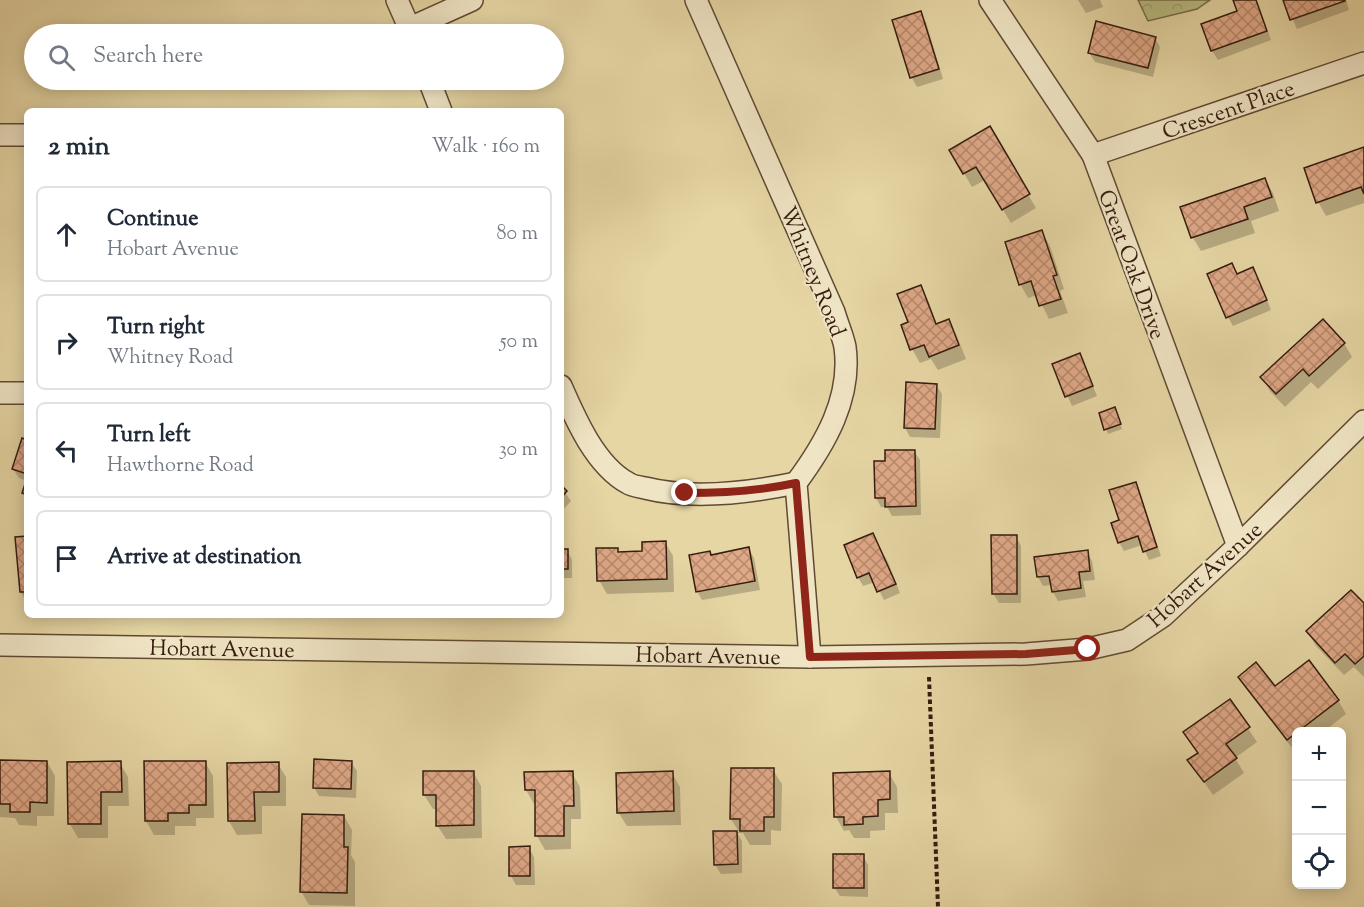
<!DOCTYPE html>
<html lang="en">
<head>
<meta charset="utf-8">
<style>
  :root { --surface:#fff; --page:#f6f6f7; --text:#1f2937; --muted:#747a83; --line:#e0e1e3 }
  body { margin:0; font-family:"Sorts Mill Goudy",serif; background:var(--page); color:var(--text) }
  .controls { position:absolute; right:18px; bottom:18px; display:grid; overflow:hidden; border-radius:9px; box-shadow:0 3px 15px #0003 }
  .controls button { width:54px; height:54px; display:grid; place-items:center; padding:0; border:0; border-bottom:2px solid var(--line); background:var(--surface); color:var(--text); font:30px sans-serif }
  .stop { position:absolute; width:18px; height:18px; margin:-14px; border:4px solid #8f2418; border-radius:50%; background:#fff }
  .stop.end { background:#8f2418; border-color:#fff; box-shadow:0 2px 6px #0008 }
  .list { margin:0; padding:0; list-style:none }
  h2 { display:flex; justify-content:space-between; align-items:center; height:78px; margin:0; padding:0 24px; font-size:26px }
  h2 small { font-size:20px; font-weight:400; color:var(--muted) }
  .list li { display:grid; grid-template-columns:39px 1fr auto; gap:18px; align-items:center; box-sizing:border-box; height:96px; margin:0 12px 12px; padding:0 12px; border:2px solid var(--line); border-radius:9px }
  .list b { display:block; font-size:22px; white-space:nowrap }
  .list p { margin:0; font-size:20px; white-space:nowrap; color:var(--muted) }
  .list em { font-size:20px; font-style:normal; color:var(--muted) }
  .icon { flex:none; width:33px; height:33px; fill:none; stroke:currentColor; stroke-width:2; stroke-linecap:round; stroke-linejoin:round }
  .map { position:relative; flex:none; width:1364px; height:907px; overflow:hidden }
  .search { position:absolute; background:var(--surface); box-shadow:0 3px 15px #0003; left:24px; top:24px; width:540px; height:66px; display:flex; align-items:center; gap:15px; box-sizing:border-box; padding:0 21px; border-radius:33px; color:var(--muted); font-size:22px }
  .panel { position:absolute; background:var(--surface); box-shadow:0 3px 15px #0003; left:24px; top:108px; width:540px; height:510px; border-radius:9px }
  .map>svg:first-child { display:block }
  .forest { fill:url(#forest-crowns); stroke:#776c48; stroke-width:1.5 }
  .shadow { fill:#0003 }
  .building { fill:url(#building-cross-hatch); stroke:#351c0e; stroke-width:1.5 }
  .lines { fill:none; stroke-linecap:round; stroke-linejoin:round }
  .street-casing { stroke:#614a34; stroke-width:24 }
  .path { stroke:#351c0e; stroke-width:4; stroke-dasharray:4.5 3; stroke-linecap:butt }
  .street { stroke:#efe4c4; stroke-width:21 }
  .route { stroke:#8f2418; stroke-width:8 }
  .labels { text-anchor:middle; stroke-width:4.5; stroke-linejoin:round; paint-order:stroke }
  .street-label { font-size:22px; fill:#351c0e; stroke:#efe4c4 }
</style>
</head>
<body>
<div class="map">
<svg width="1364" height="907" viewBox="0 0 1364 907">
  <defs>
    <pattern id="forest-crowns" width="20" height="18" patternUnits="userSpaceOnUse" patternTransform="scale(1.5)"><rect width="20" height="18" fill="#b9bd83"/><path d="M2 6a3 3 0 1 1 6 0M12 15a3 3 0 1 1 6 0" fill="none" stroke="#a0a270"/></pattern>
    <pattern id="building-cross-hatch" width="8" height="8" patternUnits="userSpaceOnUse" patternTransform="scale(1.5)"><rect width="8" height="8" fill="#dfa887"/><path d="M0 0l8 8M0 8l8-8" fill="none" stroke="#b6886d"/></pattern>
  </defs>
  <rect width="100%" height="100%" fill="#e6d6a4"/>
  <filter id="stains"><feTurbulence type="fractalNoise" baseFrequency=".00333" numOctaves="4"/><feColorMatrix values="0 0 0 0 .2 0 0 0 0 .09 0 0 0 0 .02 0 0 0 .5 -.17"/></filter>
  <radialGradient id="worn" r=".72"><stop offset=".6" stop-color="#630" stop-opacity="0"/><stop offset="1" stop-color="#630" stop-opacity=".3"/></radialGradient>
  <polygon class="forest" points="1138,0 1210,0 1197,9 1148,21"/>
  <g class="shadow">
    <polygon points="1078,0 1100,0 1103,7 1086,13"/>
    <polygon points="1235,0 1257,0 1271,40 1218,60 1212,51 1239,12"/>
    <polygon points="1284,0 1346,0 1349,10 1297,29"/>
    <polygon points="920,13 926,22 943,79 917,87 912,78 894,21"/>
    <polygon points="1155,38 1160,47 1153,77 1095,62 1089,52"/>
    <polygon points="989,129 1036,208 1011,223 985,180 972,187 951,151"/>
    <polygon points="1364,149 1364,203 1326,216 1318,202"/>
    <polygon points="1265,180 1273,193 1279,211 1251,221 1255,233 1201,251 1193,238 1182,208"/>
    <polygon points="1042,232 1050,246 1064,289 1060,291 1068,313 1049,319 1037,295 1028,298 1020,284"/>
    <polygon points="1237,275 1258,278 1271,310 1233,326 1228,317"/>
    <polygon points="920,286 928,300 937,325 948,321 956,334 966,359 938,370 931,359 920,363 912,349 910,323"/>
    <polygon points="1344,343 1352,357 1318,389 1311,382 1285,407 1270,391 1262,377"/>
    <polygon points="1080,355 1097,396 1072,406 1054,365"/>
    <polygon points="936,385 942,394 940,438 910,437 905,428"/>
    <polygon points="1117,413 1122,429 1108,434 1100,414"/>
    <polygon points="27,441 27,481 19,478 13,469"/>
    <polygon points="914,451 920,460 921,515 892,516 887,507 881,507 876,498 887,462"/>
    <polygon points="1135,484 1140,493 1161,556 1149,560 1142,545 1124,551 1119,542 1121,521"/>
    <polygon points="561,487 571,501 561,512"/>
    <polygon points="873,535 888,562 900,593 884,600 875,582 863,586 858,577"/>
    <polygon points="1016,536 1021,546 1021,603 999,603 993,593"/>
    <polygon points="27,537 27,601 26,601 21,592"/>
    <polygon points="665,542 673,556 674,592 607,594 599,580 617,549 619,553 644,552"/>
    <polygon points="749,549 754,558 760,590 702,600 697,591 711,556"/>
    <polygon points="561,550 567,550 572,560 572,578 561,578"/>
    <polygon points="1087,552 1092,561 1095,580 1083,581 1086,597 1058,601 1053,592 1052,585 1043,586 1038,577"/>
    <polygon points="1364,605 1364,677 1354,667 1344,675 1316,646 1308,632"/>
    <polygon points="1240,677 1275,688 1338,700 1346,714 1323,732 1296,732 1296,753 1248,691"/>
    <polygon points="1230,701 1257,742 1235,758 1244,773 1213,795 1189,760 1198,754 1185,733"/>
    <polygon points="0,761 47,762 55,776 54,816 37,816 37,826 19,825 15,818 0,817"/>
    <polygon points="205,762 213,776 214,818 196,818 196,826 175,826 175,835 154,835 146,821"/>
    <polygon points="351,762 357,771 356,798 319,796 314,787"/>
    <polygon points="120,763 128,777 129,806 108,806 108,838 78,838 70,824"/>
    <polygon points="278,764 286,777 286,806 262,806 262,834 237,835 229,821"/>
    <polygon points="773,770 782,784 781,831 771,830 771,845 750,845 743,833 737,833 742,841 742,873 721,874 715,865 715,833 739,832 731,819"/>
    <polygon points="473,772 481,786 482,838 446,839 437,825 437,809 433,809 424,795"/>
    <polygon points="572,773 580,787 581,819 571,819 571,849 545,850 537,836 536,804 534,804 526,790"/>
    <polygon points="672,773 680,787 681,825 627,826 618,812"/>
    <polygon points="889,773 897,787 898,813 885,813 885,830 870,831 870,838 854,838 849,830 844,831 836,817"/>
    <polygon points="344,816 352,830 351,855 355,862 355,906 309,905 301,891"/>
    <polygon points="529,848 534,857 535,885 516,885 511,876"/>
    <polygon points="863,856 868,865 868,897 840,896 834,887"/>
  </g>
  <g class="building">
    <polygon points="1233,0 1256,0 1267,31 1211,51 1201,24 1237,11"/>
    <polygon points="1283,0 1345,0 1345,1 1290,20"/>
    <polygon points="921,11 939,69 910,78 892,20"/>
    <polygon points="1096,21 1156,37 1148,68 1088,53"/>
    <polygon points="990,126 1030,194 1002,210 976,167 963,174 949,150"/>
    <polygon points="1364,147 1364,194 1361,187 1316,203 1304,168"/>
    <polygon points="1265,178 1272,197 1244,207 1248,219 1191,238 1180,207"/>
    <polygon points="1042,230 1057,275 1053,276 1061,299 1039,306 1031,281 1019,285 1005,242"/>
    <polygon points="1232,263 1237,274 1253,267 1267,300 1226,318 1207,274"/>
    <polygon points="921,285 936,324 949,319 959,345 929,357 924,345 910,350 901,325 908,322 897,294"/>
    <polygon points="1323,319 1345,343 1309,376 1303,369 1276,394 1260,377"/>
    <polygon points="1080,353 1093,386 1065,397 1052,364"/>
    <polygon points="906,382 937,384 935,429 904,428"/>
    <polygon points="1115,407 1121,424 1104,430 1099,413"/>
    <polygon points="22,438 27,440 27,474 12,469"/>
    <polygon points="885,450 915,450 916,506 885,507 885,498 875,498 874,461 885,461"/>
    <polygon points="27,478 27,495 22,493"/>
    <polygon points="1136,482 1157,547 1143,552 1138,536 1118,543 1111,523 1119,520 1109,490"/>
    <polygon points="561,485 567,491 561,498"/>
    <polygon points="873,533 896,584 877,592 869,573 857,578 844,545"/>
    <polygon points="991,535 1017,535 1017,594 992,594"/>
    <polygon points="27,536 27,592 20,592 15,537"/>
    <polygon points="666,541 667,579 597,581 596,548 618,548 618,552 642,551 642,542"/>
    <polygon points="749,547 755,581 696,592 689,555 710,551 711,555"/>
    <rect x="561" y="549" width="7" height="20"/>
    <polygon points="1088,550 1090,571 1079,572 1081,588 1052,592 1049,576 1037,577 1034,557"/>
    <polygon points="1351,590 1364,603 1364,656 1355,664 1345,654 1335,663 1306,631"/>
    <polygon points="1309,660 1339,700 1287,740 1238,677 1256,662 1275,686"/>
    <polygon points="1230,699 1250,727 1226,744 1237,758 1204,782 1187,760 1198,753 1183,732"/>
    <polygon points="314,759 352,761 351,789 313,788"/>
    <polygon points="0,760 47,761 47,803 30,802 30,812 10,812 10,804 0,804"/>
    <polygon points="121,761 122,792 101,792 101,824 68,824 67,762"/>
    <polygon points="144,761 206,761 206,805 189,805 189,813 168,813 168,821 145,821"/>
    <polygon points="279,762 279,792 254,792 255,821 228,821 227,763"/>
    <polygon points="731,768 774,768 774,817 764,817 764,831 740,831 740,819 730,819"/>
    <polygon points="423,771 474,771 474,825 436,826 436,795 423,795"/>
    <polygon points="573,771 574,806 564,806 564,836 535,836 535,790 525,790 524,772"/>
    <polygon points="673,771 674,811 617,813 616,773"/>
    <polygon points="890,771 890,799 878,800 878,816 863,817 863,824 844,825 844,817 834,817 833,773"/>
    <polygon points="302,814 344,815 344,847 348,847 347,893 300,892"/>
    <polygon points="713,831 737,831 738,864 714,865"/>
    <polygon points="530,846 530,876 509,876 509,847"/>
    <rect x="833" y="854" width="31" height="34"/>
  </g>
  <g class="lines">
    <g class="street-casing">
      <g id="street">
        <polyline points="397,0 412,34"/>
        <path d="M 696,0 L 834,312 C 837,323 843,336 845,347 C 852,398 825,444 796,483 L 810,657"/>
        <polyline points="990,0 1093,155 1238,546"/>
        <polyline points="410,28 472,0"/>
        <polyline points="429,80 441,111"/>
        <polyline points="0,135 27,135"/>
        <polyline points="1093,155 1364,63"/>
        <path d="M 561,386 C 575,418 595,465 628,483 C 632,486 640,487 645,488 C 693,500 748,493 796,483"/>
        <polyline points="0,393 27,393"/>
        <polyline points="0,645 810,657 1026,654 1088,649 1127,640 1163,616 1238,546 1364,421"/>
      </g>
    </g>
    <polyline class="path" points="929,677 938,907"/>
    <use href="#street" class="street"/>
  </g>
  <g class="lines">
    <path class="route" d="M 685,493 C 722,493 759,491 796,483 L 810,657 L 1026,654 L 1088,649"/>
  </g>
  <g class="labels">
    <g class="street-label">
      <text transform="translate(1228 109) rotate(-19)" y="8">Crescent Place</text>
      <text transform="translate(1133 264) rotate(70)" y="8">Great Oak Drive</text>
      <text transform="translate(814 271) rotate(68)" y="8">Whitney Road</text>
      <text transform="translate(1204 574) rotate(-42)" y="8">Hobart Avenue</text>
      <text transform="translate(222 648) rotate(1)" y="8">Hobart Avenue</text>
      <text transform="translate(708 655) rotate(1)" y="8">Hobart Avenue</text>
    </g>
  </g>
  <rect width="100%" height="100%" filter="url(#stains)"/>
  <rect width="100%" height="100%" fill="url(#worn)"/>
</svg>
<div class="controls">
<button>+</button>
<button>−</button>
<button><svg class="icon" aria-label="locate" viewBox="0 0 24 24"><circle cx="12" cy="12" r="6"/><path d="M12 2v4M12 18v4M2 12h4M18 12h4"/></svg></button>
</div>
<div class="stop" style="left:1088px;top:649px"></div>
<div class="stop end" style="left:685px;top:493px"></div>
<div class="search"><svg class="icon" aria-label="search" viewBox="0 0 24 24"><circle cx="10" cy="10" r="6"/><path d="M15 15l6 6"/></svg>Search here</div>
<section class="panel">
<h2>2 min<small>Walk · 160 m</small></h2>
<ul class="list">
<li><svg class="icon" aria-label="ahead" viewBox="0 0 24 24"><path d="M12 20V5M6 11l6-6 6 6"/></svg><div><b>Continue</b><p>Hobart Avenue</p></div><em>80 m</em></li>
<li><svg class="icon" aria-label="right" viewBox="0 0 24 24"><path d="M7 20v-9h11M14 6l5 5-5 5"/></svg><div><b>Turn right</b><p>Whitney Road</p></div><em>50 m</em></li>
<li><svg class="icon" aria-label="left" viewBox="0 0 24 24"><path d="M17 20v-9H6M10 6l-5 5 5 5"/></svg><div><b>Turn left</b><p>Hawthorne Road</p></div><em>30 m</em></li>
<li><svg class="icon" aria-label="arrive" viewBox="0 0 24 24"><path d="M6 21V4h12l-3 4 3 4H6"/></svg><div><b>Arrive at destination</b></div></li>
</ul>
</section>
</div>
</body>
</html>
